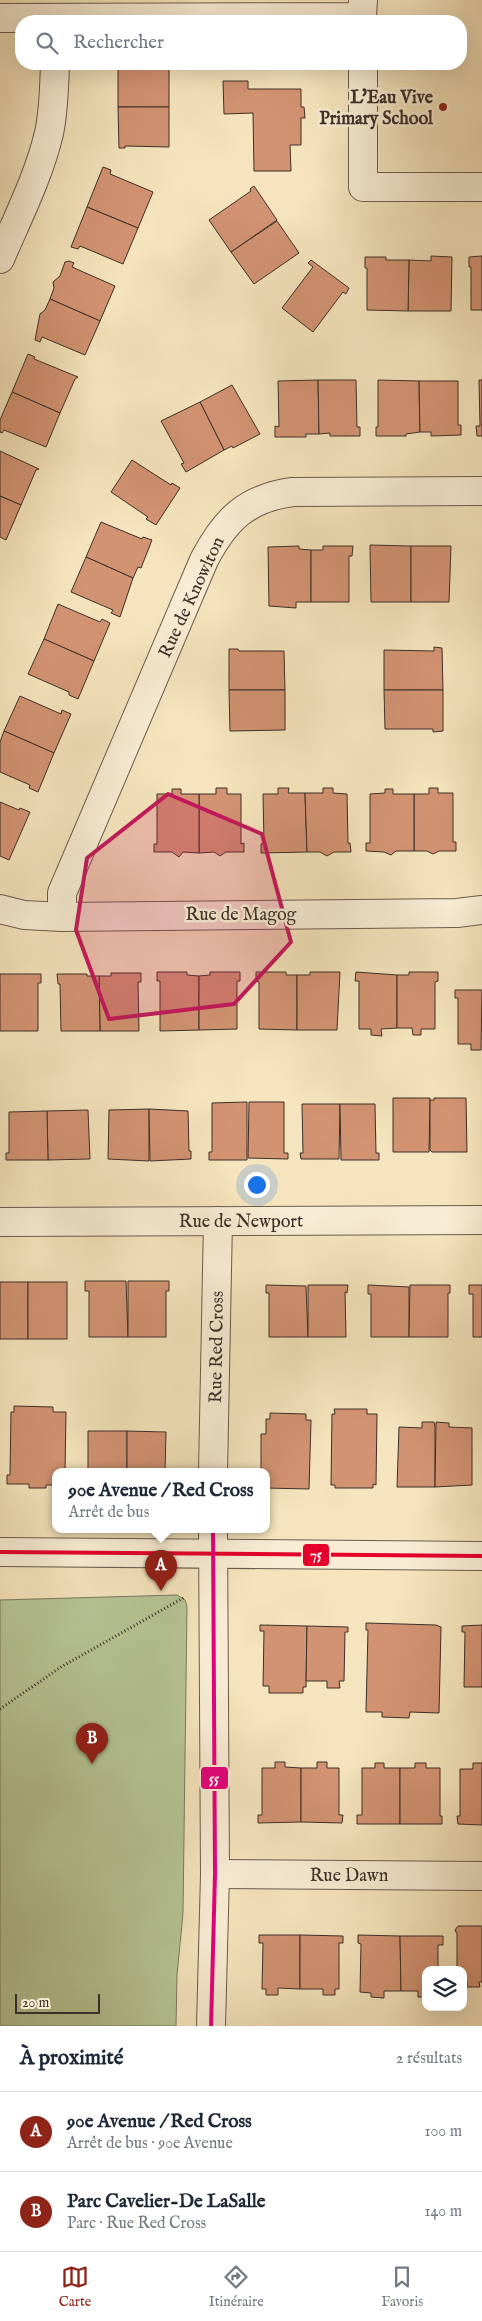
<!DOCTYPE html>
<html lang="fr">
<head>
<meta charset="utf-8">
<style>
  :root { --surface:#fff; --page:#f2f2f3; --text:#1f2937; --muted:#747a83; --line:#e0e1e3; --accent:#8f2418 }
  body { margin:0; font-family:"IM FELL English",serif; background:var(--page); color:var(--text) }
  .controls { position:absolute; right:15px; bottom:15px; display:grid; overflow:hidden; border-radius:10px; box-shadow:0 5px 20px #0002 }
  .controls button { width:45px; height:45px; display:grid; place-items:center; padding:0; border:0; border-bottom:1px solid var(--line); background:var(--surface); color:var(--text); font:25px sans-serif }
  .scale { position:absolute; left:15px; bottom:12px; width:85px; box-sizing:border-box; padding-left:5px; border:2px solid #3c2f29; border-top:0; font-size:14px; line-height:18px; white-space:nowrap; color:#3c2f29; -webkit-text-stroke:4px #f8edd4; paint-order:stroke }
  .you { position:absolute; left:256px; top:1184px; width:18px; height:18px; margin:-12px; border:4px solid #fff; border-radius:50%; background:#1a73e8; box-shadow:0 0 0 8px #1a73e833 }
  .badge { display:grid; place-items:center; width:32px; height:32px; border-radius:50%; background:var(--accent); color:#fff; font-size:16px; font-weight:700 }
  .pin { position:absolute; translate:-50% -41px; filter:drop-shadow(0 1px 2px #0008) }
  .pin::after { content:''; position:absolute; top:26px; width:18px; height:15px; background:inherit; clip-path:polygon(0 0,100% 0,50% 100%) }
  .popup { position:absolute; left:52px; top:1468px; width:218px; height:65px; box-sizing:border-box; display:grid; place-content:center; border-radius:10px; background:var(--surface); filter:drop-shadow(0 1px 4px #0005); font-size:16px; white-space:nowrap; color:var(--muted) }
  .popup b { font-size:19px; color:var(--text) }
  .popup::after { content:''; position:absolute; left:50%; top:100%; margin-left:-10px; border:10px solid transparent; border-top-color:var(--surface) }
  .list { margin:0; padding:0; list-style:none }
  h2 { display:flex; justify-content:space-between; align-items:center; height:65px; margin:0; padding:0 20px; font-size:21px }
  h2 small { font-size:16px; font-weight:400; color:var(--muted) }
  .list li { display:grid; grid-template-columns:32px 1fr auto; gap:15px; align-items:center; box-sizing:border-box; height:80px; padding:0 20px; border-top:1px solid var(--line) }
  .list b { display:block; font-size:19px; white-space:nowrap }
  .list p { margin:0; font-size:16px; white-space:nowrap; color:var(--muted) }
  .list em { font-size:16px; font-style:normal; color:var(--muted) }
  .icon { flex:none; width:28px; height:28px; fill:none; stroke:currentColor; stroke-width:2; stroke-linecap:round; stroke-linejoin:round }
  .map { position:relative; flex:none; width:482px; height:2026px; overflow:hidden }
  .search { position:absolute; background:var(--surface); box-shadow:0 5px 20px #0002; left:15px; right:15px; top:15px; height:55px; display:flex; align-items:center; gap:12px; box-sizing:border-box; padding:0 18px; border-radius:20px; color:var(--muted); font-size:19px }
  .sheet { height:225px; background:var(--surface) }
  nav { display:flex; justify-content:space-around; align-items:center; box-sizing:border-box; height:70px; border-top:1px solid var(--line); background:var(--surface); font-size:14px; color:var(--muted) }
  nav a { display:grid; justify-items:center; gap:2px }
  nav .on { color:var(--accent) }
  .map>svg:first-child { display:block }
  .green { fill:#b6c595; stroke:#797a5f }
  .building { fill:#d29372; stroke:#3c2f29 }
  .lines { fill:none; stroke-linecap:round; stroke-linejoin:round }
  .minor-casing { stroke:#6a5c4e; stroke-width:30 }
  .tertiary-casing { stroke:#6a5c4e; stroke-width:30 }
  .path { stroke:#3c2f29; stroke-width:3; stroke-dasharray:1 2.5; stroke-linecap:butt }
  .minor { stroke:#f8edd4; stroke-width:28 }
  .tertiary { stroke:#f8edd4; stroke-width:28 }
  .bus-1-casing { stroke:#f8edd4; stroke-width:8 }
  .bus-2-casing { stroke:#f8edd4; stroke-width:8 }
  .bus-1 { stroke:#e4002b; stroke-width:4 }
  .bus-2 { stroke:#e5007d; stroke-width:4 }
  .marked { fill:#c2185b; fill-opacity:0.2; stroke:#c2185b; stroke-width:4; stroke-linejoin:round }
  .poi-dot { fill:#8f2418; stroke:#f8edd4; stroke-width:2 }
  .labels { text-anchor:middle; stroke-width:5; stroke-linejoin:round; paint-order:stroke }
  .poi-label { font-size:18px; font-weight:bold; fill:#3c2f29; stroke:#f8edd4; text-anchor:end }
  .street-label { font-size:18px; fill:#3c2f29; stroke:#f8edd4 }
  .line-badge { stroke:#f8edd4; stroke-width:2 }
  .badge-label { font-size:14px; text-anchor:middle; font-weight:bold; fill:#fff }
</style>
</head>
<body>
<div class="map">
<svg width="482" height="2026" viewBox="0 0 482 2026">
  <rect width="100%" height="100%" fill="#f5e4bd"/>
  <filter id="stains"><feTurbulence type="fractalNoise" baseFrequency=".004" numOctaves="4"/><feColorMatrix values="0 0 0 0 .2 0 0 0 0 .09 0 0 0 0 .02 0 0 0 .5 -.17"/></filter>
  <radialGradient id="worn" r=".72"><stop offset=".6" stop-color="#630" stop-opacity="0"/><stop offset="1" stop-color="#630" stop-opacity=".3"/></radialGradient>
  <polygon class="green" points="177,1595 185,1600 187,1606 183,1913 177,1975 176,2026 0,2026 0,1600"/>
  <g class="building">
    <polygon points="118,67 169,68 169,107 118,107"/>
    <polygon points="223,81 248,81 248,89 301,89 301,107 304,107 305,118 301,118 301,145 290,145 291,171 254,171 253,113 224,114"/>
    <polygon points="118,107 169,107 169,147 125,146 125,148 119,148"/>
    <polygon points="103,167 111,170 110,174 153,192 138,228 87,207"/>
    <polygon points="254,186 277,220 231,252 209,220 251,191 250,189"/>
    <polygon points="87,207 138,228 123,264 80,246 78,249 71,247"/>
    <polygon points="277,221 299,253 254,284 231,252"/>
    <polygon points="431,256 452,257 451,311 408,311 409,260 431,261"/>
    <polygon points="482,256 482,310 471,310 471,267 469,267 469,257"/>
    <polygon points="365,257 386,257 386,260 409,260 408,311 367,310 367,268 365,268"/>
    <polygon points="311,260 349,288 346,294 343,292 313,332 282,308 313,267 308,263"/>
    <polygon points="69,261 74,263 72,267 115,286 100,321 50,299 54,288 53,282 60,276 65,262"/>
    <polygon points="50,299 100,321 85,355 42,337 40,342 35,340 40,314 45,310"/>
    <polygon points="28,354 35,357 34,359 78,377 75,379 60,413 12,392"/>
    <polygon points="318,380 319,434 306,434 306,437 275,437 275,426 279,427 278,381"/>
    <polygon points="318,380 356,380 357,427 360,427 360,436 330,436 330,433 319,434"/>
    <polygon points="378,380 419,381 420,432 406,434 406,436 376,436 376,427 378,427"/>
    <polygon points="479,380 482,380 482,436 477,436 476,426 480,426"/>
    <polygon points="419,381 458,381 458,425 461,425 461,435 431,436 431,432 420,432"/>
    <polygon points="232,385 260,434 233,448 232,446 224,450 200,402"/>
    <polygon points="12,392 60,413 46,447 4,430 2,433 0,432 0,420"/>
    <polygon points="200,402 224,450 186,472 181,464 184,463 161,421"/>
    <polygon points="0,451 39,469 36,470 21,505 0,496"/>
    <polygon points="132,460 171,485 172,483 180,488 156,525 146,519 148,517 111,492"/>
    <polygon points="0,496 21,505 6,540 0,537"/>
    <polygon points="101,522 142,539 143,537 152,540 141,568 138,567 133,578 86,557"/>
    <polygon points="370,545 411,546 411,602 371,602"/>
    <polygon points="299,546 299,549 311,550 311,602 296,602 296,608 269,606 268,547"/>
    <polygon points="323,546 353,546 352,556 349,556 349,602 311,602 311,550 323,550"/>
    <polygon points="411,546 451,546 449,602 411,602"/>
    <polygon points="86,557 133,578 120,617 111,613 113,610 71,592"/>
    <polygon points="58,604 100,622 102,619 110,623 94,661 44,639"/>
    <polygon points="44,639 94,661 78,699 69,695 69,692 28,674"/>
    <polygon points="434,647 442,648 443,690 384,690 384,650 434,651"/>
    <polygon points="229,649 238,649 239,651 284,651 285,690 229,690"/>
    <polygon points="229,690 285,690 285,730 230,731"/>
    <polygon points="384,690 443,690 443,731 433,732 433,729 385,729"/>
    <polygon points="20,696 61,714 62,710 71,714 54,753 4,731"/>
    <polygon points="4,731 54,753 38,792 29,788 30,785 0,772 0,742"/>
    <polygon points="216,788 227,788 227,794 241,794 241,844 244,843 244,852 226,852 220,856 214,852 199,853 199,794 216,794"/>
    <polygon points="278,788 289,788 288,793 305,793 307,852 261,853 261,844 264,843 263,794 278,794"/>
    <polygon points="323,788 333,788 333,793 347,794 348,843 350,843 351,852 334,852 327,856 320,852 307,852 305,793 323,793"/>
    <polygon points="429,788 438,788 438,793 453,793 453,842 456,842 456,851 439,851 433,854 427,851 414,851 414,794 429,794"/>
    <polygon points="172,789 181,789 181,794 199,794 199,853 183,852 179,857 172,852 154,852 154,844 157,844 157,794 172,794"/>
    <polygon points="385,789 393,789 393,794 414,794 414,851 396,851 391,855 384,852 366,851 366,843 370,843 370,794 385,793"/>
    <polygon points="0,802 19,810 20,808 30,812 9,860 0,856"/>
    <polygon points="157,972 187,972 187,975 199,976 199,1030 160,1031 160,981 157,981"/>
    <polygon points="210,972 240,972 240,981 237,981 237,1029 199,1030 199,976 210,975"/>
    <polygon points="256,972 286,972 286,975 297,975 297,1030 259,1029 259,982 256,981"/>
    <polygon points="310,972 340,972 337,1030 297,1030 297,975 310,975"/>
    <polygon points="356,972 397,975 397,1028 381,1029 382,1036 371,1035 371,1029 359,1029 359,981 355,981"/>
    <polygon points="409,972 438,972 438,981 435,982 435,1029 421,1029 421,1035 413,1035 412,1028 397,1028 397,975 409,975"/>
    <polygon points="111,973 141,973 141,982 138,982 139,1031 100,1031 99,976 111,976"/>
    <polygon points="0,974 41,974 41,983 38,983 38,1031 0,1031"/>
    <polygon points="57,974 87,974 87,976 99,976 100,1031 61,1031 60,984 58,984"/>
    <polygon points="455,990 482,990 481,1050 471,1050 471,1044 458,1044 458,998 455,998"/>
    <polygon points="393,1098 430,1098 429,1152 393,1152"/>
    <polygon points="434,1098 466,1098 467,1152 432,1152 430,1150 430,1100 434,1100"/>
    <polygon points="247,1102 247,1160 209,1160 209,1152 212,1152 212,1103"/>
    <polygon points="249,1102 284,1102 284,1153 288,1153 288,1159 248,1158"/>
    <polygon points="302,1104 340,1104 339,1159 301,1159 300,1153 303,1153"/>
    <polygon points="340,1104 375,1104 376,1153 379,1153 379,1160 341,1160"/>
    <polygon points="149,1109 149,1161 108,1159 109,1110"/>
    <polygon points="149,1109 188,1111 189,1151 191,1151 191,1159 150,1161"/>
    <polygon points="88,1110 90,1159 48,1160 47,1111"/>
    <polygon points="47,1111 48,1160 6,1160 6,1153 9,1153 9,1112"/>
    <polygon points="85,1281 126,1281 128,1337 89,1337 89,1291 85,1291"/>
    <polygon points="128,1281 169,1281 169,1291 166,1291 166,1337 128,1337"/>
    <rect x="0" y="1282" width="28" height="57"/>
    <rect x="28" y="1282" width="39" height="57"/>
    <polygon points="266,1285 306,1286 308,1337 269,1337 269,1293 266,1293"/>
    <polygon points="308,1285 348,1285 347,1293 345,1292 346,1337 308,1337"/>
    <polygon points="368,1285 409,1287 409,1337 371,1337 371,1294 368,1294"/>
    <polygon points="410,1285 450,1285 450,1293 448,1293 448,1337 409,1337"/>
    <polygon points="469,1285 482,1285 482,1337 473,1337 473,1294 469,1294"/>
    <polygon points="14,1406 53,1407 53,1412 66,1412 65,1472 56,1472 56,1485 46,1485 46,1488 29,1488 29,1484 7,1484 7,1475 10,1475 11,1412 14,1412"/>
    <polygon points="334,1409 367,1409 367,1414 377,1414 376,1485 373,1484 373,1488 335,1488 335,1485 331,1485 332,1414 335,1414"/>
    <polygon points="270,1413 306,1414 306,1420 311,1420 309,1489 266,1488 266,1472 261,1472 261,1434 266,1434 266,1419 270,1419"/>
    <polygon points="422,1422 434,1422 435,1427 435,1487 397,1487 399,1427 422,1428"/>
    <polygon points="436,1422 449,1423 449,1427 472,1428 472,1485 435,1487"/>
    <polygon points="88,1431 127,1431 127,1472 85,1472 88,1472"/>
    <polygon points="127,1431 166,1432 165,1472 168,1472 127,1472"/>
    <polygon points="366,1623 436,1625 441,1627 439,1713 410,1712 409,1718 382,1717 382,1712 366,1712 368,1630 366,1630"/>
    <polygon points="260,1625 307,1626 306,1687 303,1687 303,1693 269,1693 269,1686 263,1686 264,1631 260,1631"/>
    <polygon points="482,1625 482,1687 464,1687 465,1632 462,1632 462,1626"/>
    <polygon points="307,1626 348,1627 348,1632 345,1632 344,1681 339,1681 340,1688 327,1688 327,1681 306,1681"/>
    <polygon points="275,1762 285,1762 285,1767 301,1768 301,1822 258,1823 258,1815 262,1815 262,1768 275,1768"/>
    <polygon points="317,1762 327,1762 327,1768 339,1768 339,1815 343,1815 342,1823 301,1822 301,1768 317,1768"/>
    <polygon points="375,1763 384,1763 384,1768 400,1768 400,1824 357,1824 357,1815 362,1815 362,1768 375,1768"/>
    <polygon points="415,1763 426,1763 426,1768 440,1768 440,1816 442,1816 442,1824 400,1824 400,1768 415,1768"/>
    <polygon points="473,1763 482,1763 482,1825 458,1824 457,1816 460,1816 460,1769 473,1769"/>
    <polygon points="458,1926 482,1926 482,1982 479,1982 480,1987 467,1987 467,1982 463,1982 463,1970 457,1970 457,1934 455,1930"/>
    <polygon points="259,1935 300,1935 300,1989 278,1988 278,1995 266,1995 266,1989 262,1989 263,1943 259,1943"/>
    <polygon points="300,1935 343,1936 343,1943 339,1943 339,1989 335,1989 335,1995 323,1995 323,1989 300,1989"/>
    <polygon points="358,1935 400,1936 401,1991 384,1991 384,1998 371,1997 371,1993 360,1992 361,1944 358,1943"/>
    <polygon points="400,1936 443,1936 443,1945 438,1945 438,1970 426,1970 426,1997 418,1997 418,1991 401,1991"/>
  </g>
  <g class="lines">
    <g class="minor-casing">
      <g id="minor">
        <polyline points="363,64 363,187 482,187"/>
        <path d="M 0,259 C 17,219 39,176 49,133 C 54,110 54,87 55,64"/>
        <polyline points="0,909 24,915 62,917 457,913 482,910"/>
        <path d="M 62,917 L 62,893 L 204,560 C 225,520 246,498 293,492 L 482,491"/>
        <polyline points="0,1222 482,1220"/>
        <polyline points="213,1472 218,1221"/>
        <polyline points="215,1874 482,1876"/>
        <polyline points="211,2026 215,1874 213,1530"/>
      </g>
    </g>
    <g class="tertiary-casing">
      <g id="tertiary">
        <polyline points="0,18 362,17 363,0"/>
        <polyline points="0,1552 482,1556"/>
      </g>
    </g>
    <polyline class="path" points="0,1709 61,1667 185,1597"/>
    <use href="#minor" class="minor"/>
    <use href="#tertiary" class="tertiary"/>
    <g class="bus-1-casing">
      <polyline id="bus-1" points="0,1552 482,1556"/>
    </g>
    <g class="bus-2-casing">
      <polyline id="bus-2" points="211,2026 215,1874 213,1530"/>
    </g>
    <use href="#bus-1" class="bus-1"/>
    <use href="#bus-2" class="bus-2"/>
  </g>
  <path class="marked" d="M 168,794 L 262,834 L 291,942 L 234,1004 L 109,1019 L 76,930 L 87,858 Z"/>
  <circle class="poi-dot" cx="443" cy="107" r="5"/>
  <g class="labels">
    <g class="poi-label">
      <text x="433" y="103">L'Eau Vive<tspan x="433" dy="21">Primary School</tspan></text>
    </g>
    <g class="street-label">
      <text transform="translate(191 597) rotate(-65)" y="6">Rue de Knowlton</text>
      <text x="241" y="920">Rue de Magog</text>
      <text x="241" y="1227">Rue de Newport</text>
      <text transform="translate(216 1347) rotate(-89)" y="6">Rue Red Cross</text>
      <text x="349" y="1881">Rue Dawn</text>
    </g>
  </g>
  <g class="line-badge">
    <rect x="302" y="1543" width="28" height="24" rx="5" fill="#e4002b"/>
    <rect x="200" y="1766" width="29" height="24" rx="5" fill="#e5007d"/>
  </g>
  <g class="badge-label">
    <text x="316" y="1559">75</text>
    <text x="214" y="1783">55</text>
  </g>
  <rect width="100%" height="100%" filter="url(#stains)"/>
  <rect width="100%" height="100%" fill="url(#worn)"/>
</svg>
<div class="controls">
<button><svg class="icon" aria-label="layers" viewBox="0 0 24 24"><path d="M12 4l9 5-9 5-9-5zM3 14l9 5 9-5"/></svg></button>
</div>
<div class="scale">20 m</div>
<div class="you"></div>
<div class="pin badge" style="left:161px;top:1591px">A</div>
<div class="popup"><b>90e Avenue / Red Cross</b>Arrêt de bus</div>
<div class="pin badge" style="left:92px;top:1764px">B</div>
<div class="search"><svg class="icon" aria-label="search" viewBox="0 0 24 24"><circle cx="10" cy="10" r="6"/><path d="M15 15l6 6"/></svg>Rechercher</div>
</div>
<section class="sheet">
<h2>À proximité<small>2 résultats</small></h2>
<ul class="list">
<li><span class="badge">A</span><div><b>90e Avenue / Red Cross</b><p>Arrêt de bus · 90e Avenue</p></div><em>100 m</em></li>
<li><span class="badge">B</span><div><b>Parc Cavelier-De LaSalle</b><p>Parc · Rue Red Cross</p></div><em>140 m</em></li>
</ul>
</section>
<nav>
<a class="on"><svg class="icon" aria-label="map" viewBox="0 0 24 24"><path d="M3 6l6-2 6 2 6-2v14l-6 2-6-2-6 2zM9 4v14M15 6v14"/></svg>Carte</a>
<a><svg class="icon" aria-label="directions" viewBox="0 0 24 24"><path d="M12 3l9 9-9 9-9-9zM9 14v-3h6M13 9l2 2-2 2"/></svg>Itinéraire</a>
<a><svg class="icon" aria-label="saved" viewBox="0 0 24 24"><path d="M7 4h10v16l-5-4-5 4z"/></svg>Favoris</a>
</nav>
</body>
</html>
